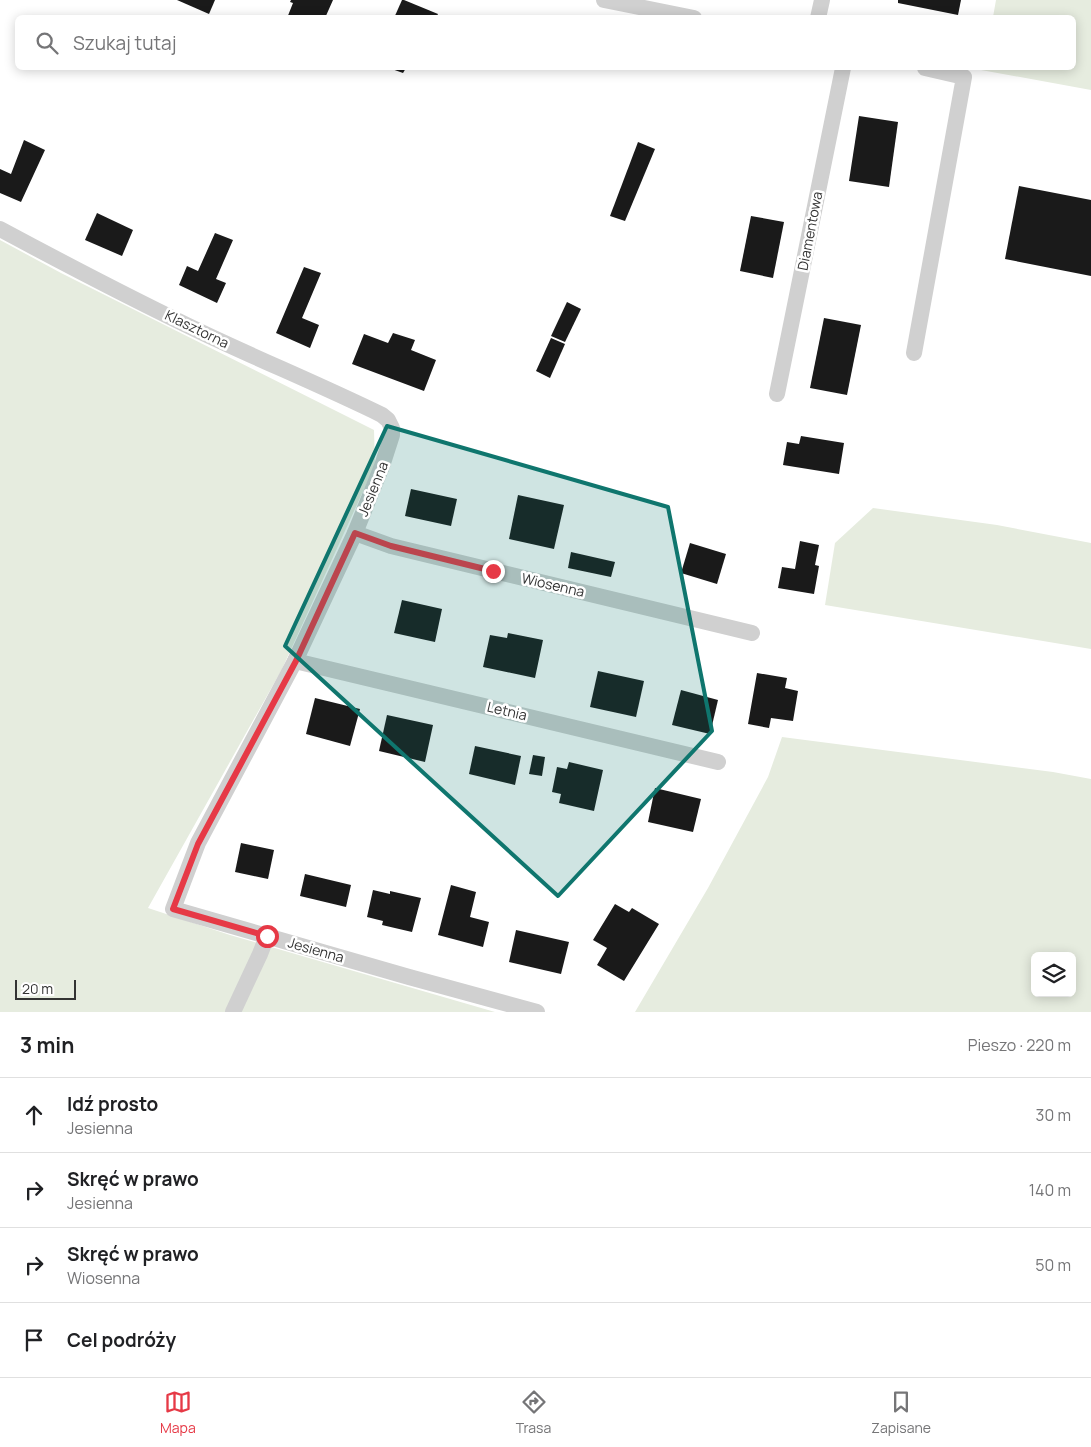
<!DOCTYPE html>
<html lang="pl">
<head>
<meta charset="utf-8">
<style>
  :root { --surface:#fff; --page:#f6f6f6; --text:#202124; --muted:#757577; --line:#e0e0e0; --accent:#e63946 }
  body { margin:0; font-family:Manrope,sans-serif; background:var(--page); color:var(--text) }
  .controls { position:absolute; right:15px; bottom:15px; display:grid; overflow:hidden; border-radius:8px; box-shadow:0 2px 12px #0003 }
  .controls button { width:45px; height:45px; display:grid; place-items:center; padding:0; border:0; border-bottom:1px solid var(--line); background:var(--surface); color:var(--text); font:25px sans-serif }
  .scale { position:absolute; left:15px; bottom:12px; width:61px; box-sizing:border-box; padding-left:5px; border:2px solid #333; border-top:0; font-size:14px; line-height:18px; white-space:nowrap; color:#333; -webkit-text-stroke:4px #fff; paint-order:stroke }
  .stop { position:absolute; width:15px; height:15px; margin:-11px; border:4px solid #e63946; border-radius:50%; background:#fff }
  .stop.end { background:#e63946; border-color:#fff; box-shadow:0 1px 5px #0008 }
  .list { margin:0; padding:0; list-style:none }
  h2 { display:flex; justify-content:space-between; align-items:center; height:65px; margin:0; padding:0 20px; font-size:21px }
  h2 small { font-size:16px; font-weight:400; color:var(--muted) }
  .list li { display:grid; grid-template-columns:32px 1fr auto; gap:15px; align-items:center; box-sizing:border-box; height:75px; padding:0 20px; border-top:1px solid var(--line) }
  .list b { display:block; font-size:19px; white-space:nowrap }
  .list p { margin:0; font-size:16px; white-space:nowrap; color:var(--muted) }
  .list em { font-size:16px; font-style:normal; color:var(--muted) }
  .icon { flex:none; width:28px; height:28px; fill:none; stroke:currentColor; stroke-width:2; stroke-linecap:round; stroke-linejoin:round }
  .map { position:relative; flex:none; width:1091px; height:1012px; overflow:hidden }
  .search { position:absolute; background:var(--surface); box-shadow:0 2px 12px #0003; left:15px; right:15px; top:15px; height:55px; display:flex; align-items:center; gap:12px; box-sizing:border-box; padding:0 18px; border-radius:8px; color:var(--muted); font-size:19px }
  .sheet { height:365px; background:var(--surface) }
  nav { display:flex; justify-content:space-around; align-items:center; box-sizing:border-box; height:70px; border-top:1px solid var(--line); background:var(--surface); font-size:14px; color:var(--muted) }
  nav a { display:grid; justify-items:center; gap:2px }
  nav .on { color:var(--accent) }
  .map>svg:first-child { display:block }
  .green { fill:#e6ecdf; fill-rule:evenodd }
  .building { fill:#1a1a1a }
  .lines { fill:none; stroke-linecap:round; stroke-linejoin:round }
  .minor { stroke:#d0d0d0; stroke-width:16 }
  .route { stroke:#e63946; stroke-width:6 }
  .marked { fill:#0f766e; fill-opacity:0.2; stroke:#0f766e; stroke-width:4; stroke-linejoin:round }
  .labels { text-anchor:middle; stroke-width:5; stroke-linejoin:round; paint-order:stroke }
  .street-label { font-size:14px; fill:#333; stroke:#fff }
</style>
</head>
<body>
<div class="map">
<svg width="1091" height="1012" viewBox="0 0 1091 1012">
  <rect width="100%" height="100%" fill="#fff"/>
  <g class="green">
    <polygon points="996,0 1091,0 1091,90 981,70 982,68 1074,68 1074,18 993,17"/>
    <polygon points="0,240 61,273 374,430 375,465 282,669 148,908 230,935 495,1012 0,1012"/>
    <polygon points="873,508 997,525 1091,543 1091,649 825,605 835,543"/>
    <path d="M 782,737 L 1053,772 L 1091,779 L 1091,1012 L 635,1012 L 708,888 L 768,777 ZM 1035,956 L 1072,956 L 1072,993 L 1035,993 Z"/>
  </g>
  <g class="building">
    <polygon points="177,0 215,0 209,14"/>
    <polygon points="291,0 333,0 325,18 320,16 319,18 287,18 293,3 290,2"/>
    <polygon points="402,0 404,0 438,14 436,18 394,18"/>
    <polygon points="898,0 961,0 958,15 898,3"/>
    <polygon points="389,68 406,68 403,73"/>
    <polygon points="859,116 898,122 889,187 849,181"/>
    <polygon points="24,140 45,150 21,202 0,193 0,169 11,174"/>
    <polygon points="638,142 655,149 625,221 610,216"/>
    <polygon points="1019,186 1091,200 1091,276 1005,259"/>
    <polygon points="97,213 133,230 122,256 85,240"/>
    <polygon points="751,216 784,222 773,278 740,271"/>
    <polygon points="215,233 233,240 216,279 226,283 217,303 179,285 187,266 198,271"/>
    <polygon points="304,267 321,273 302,318 319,325 310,348 276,333"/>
    <polygon points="567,302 581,309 565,342 551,336"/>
    <polygon points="824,318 861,325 847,395 810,388"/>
    <polygon points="393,333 415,340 411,350 436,360 424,391 352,364 364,334 388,343"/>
    <polygon points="551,338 565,344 550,378 536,371"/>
    <polygon points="801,436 844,443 839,474 783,465 787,442 799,444"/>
    <polygon points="411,489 457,499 451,526 405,516"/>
    <polygon points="518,495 564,505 554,549 509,539"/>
    <polygon points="800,541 819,545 815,565 819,566 814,594 778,588 782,567 795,569"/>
    <polygon points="690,543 726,554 717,584 681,573"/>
    <polygon points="571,552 615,562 611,577 568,568"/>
    <polygon points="402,600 442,609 435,642 394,633"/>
    <polygon points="508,633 543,640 535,678 483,667 490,635 507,638"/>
    <polygon points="598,671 644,681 636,717 590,707"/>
    <polygon points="757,673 787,678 785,688 798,691 793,721 771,718 769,728 748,724"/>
    <polygon points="681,690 718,700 710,734 672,725"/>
    <polygon points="315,698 360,709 350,746 306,734"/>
    <polygon points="387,715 433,725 425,762 379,751"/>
    <polygon points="475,746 521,756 515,785 469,774"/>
    <polygon points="533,755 545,757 542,776 529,774"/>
    <polygon points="569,762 603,770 594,811 559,803 561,794 552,792 557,767 567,769"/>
    <polygon points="655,788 701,799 693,832 648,822"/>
    <polygon points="241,843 274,850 268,879 235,872"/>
    <polygon points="305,874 351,885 346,907 300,896"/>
    <polygon points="451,885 476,892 470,917 489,922 483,947 438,935"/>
    <polygon points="373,890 390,894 390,891 421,898 412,932 382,925 383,921 367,917"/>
    <polygon points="615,904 629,912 632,908 659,924 624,981 597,965 607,948 593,940"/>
    <polygon points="516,930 569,942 561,974 509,962"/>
  </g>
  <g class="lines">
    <g class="minor">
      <polyline points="604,0 694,18"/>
      <polyline points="818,18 822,0"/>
      <path d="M 0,229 C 67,265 134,300 203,333 C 262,361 323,386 382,415 L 388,420 L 392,428 L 392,435 L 382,466 L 355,533 L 295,661 L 198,843 L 173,909 L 409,977 L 537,1012"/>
      <polyline points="914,353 964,77 925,68"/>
      <polyline points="777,394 843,68"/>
      <polyline points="355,533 391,546 752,633"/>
      <polyline points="295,661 718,762"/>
      <polyline points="233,1012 260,954 267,936"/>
    </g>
  </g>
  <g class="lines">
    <polyline class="route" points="267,936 173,909 198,844 296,661 355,533 391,546 493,571"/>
  </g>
  <path class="marked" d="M 387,426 L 668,507 L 712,731 L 558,896 L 285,646 Z"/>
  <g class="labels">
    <g class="street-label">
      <text transform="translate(810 231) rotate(-79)" y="5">Diamentowa</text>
      <text transform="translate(197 329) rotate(26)" y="5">Klasztorna</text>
      <text transform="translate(373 489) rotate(-68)" y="5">Jesienna</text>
      <text transform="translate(553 585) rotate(13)" y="5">Wiosenna</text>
      <text transform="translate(507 711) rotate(13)" y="5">Letnia</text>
      <text transform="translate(316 950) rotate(16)" y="5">Jesienna</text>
    </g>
  </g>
</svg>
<div class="controls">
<button><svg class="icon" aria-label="layers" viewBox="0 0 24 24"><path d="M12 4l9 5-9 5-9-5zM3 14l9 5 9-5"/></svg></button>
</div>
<div class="scale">20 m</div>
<div class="stop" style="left:267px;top:936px"></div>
<div class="stop end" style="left:493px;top:571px"></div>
<div class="search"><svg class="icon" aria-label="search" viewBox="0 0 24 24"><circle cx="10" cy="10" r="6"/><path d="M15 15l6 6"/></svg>Szukaj tutaj</div>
</div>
<section class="sheet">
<h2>3 min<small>Pieszo · 220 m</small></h2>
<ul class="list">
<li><svg class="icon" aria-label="ahead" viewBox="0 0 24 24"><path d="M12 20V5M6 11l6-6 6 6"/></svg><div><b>Idź prosto</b><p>Jesienna</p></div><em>30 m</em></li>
<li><svg class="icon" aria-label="right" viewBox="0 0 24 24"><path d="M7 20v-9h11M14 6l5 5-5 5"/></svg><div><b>Skręć w prawo</b><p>Jesienna</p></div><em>140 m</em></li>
<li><svg class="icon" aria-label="right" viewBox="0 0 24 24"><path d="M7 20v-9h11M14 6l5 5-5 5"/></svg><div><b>Skręć w prawo</b><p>Wiosenna</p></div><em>50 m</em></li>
<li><svg class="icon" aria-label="arrive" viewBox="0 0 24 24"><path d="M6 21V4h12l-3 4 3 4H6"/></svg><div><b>Cel podróży</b></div></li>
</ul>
</section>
<nav>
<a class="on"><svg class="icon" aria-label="map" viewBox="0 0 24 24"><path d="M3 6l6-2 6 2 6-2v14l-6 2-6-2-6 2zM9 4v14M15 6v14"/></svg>Mapa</a>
<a><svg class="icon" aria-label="directions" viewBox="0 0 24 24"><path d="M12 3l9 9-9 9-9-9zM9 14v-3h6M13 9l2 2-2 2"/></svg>Trasa</a>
<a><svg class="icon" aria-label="saved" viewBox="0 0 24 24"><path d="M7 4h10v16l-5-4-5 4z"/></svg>Zapisane</a>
</nav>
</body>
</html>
